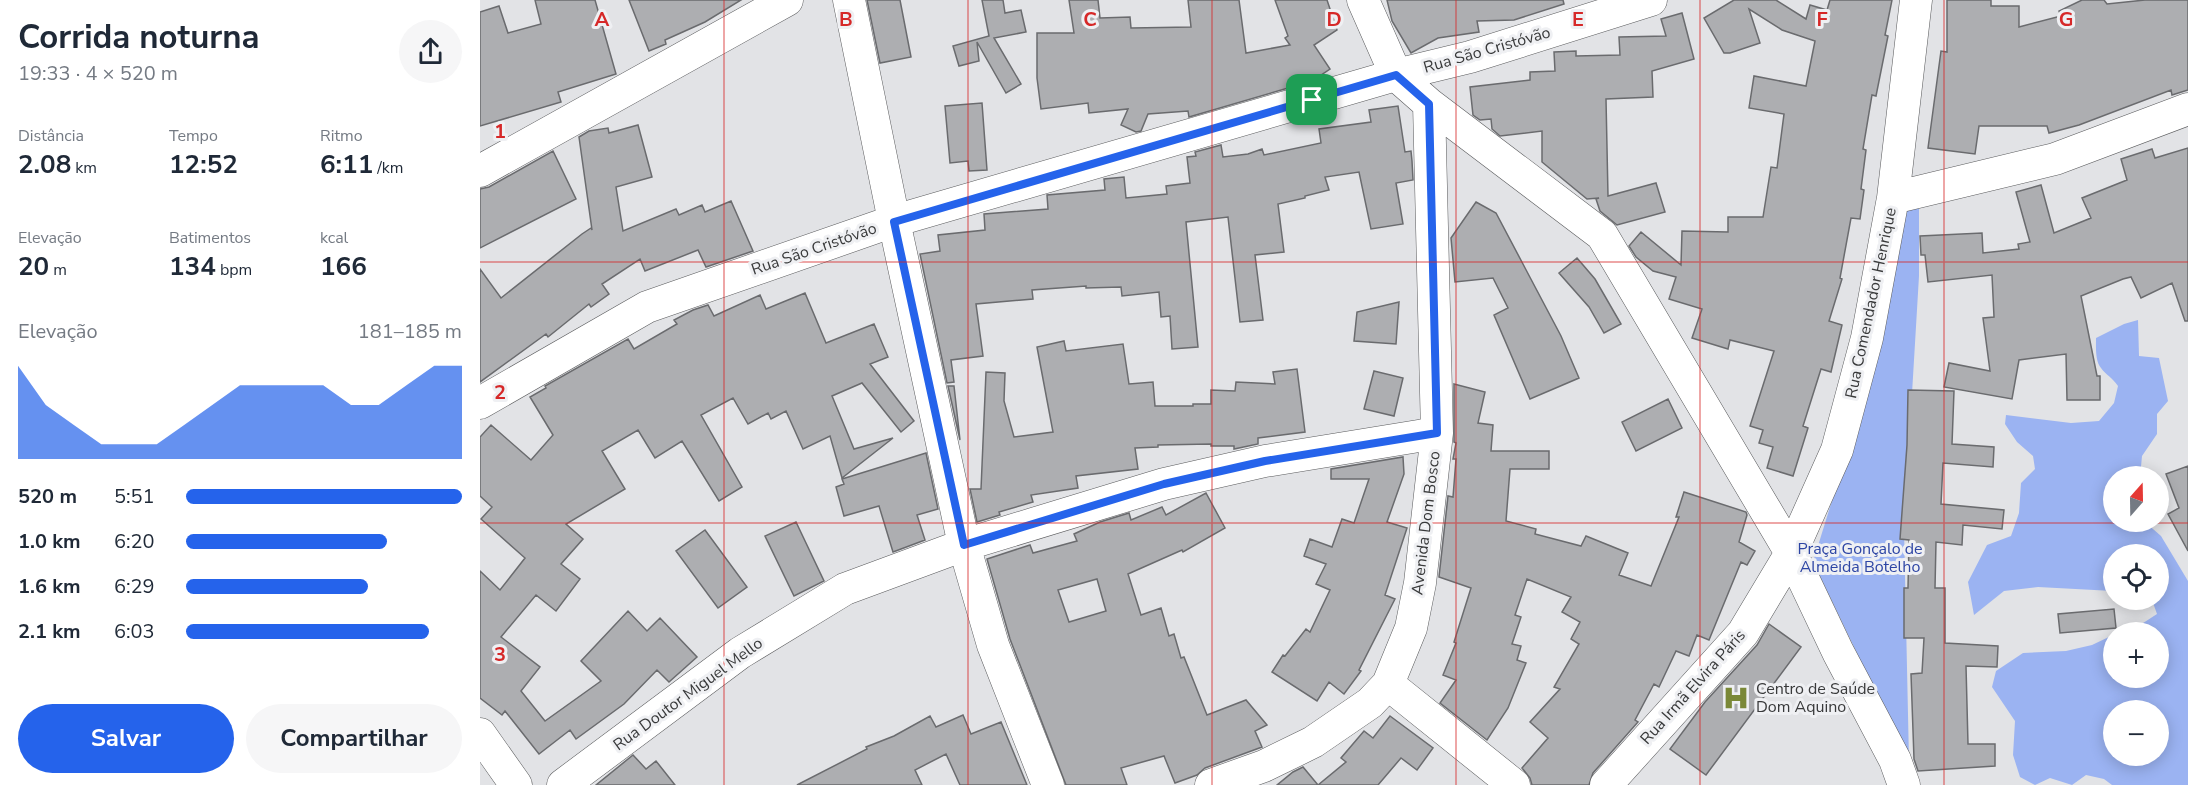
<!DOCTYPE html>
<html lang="pt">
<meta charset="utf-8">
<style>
body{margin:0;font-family:"Nunito Sans",sans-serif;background:#f6f6f7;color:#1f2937;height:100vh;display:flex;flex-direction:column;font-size:22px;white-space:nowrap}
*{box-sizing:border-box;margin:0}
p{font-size:20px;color:#747a83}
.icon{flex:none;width:33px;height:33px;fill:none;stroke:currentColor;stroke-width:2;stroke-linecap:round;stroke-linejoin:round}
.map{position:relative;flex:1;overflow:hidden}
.details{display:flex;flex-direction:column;background:#fff;width:480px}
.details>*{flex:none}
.needle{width:39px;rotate:20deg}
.controls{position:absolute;left:1623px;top:466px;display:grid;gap:12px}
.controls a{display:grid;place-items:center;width:66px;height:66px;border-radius:50%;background:#fff;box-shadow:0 3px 15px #0003;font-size:30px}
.pin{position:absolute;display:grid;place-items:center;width:51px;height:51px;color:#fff;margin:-26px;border-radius:12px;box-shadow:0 3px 9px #0006}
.round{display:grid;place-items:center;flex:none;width:63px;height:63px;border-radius:32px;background:#f6f6f7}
.overview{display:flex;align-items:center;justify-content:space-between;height:102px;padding:0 18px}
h1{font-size:33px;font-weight:700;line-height:45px}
.stats{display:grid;grid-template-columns:repeat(3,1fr);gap:9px;height:102px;padding:6px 18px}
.stats div{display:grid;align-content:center}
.stats b{font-size:26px;font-weight:700}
.stats small{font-size:16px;font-weight:400}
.stats p{font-size:16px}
.chart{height:168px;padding:12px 18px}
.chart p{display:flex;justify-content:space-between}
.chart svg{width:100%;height:108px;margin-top:6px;fill:#2563eb;opacity:.7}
.cta{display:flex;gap:12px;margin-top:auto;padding:12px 18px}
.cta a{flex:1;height:69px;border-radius:36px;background:#2563eb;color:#fff;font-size:24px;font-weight:700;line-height:69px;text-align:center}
.cta a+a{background:#f6f6f7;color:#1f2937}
ul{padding:0 18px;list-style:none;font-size:20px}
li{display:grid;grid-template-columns:96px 72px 1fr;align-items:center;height:45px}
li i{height:15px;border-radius:8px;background:#2563eb}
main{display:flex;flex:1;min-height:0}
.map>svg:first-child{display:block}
.green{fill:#9bb3f2;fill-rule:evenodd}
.building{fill:#adaeb1;stroke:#6a6b6e;stroke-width:1.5;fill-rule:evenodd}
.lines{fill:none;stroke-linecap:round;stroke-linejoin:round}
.minor-casing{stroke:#5a5b5d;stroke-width:33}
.minor{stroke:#fff;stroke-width:32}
.route-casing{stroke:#fff;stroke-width:12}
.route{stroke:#2563eb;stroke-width:8}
.grid{fill:none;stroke:#d62828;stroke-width:1.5;stroke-opacity:0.55}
.labels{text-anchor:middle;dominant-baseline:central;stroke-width:6;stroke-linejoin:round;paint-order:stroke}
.street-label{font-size:16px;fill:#393a3b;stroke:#eff0f3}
.park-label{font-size:16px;fill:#2d45a4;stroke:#eff0f3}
.poi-label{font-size:16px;fill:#393a3b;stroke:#eff0f3;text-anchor:start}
.grid-label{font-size:20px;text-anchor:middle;font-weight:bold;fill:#d62828;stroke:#eff0f3;stroke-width:6;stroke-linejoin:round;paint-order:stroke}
</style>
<main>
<section class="details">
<div class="overview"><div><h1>Corrida noturna</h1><p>19:33 · 4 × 520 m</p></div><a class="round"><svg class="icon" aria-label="share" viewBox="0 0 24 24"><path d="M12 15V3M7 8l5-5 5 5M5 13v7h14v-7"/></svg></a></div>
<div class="stats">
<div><p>Distância</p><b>2.08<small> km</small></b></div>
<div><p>Tempo</p><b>12:52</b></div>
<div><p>Ritmo</p><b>6:11<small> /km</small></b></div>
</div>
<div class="stats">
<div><p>Elevação</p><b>20<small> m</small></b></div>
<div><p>Batimentos</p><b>134<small> bpm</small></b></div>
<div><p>kcal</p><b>166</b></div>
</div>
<div class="chart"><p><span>Elevação</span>181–185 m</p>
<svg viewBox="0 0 160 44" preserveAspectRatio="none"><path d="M0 44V6L10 22L20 30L30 38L40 38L50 38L60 30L70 22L80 14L90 14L100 14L110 14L120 22L130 22L140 14L150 6L160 6V44z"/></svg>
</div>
<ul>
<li><b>520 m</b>5:51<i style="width:100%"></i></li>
<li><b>1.0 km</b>6:20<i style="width:73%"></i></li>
<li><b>1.6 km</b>6:29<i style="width:66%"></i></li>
<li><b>2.1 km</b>6:03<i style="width:88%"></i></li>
</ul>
<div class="cta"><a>Salvar</a><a>Compartilhar</a></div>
</section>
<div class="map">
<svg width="1708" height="785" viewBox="0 0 1708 785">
<rect width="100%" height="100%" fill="#e2e3e6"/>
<path class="green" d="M1439 206V276L1424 528 1429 761 1333 562 1396 358 1426 208Z
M1658 320 1659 356 1679 358 1688 401 1677 414V434L1662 456 1660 477H1634V522H1665L1681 536 1708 581V785H1632L1624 779 1606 775 1592 785 1570 778 1555 785 1540 777 1533 755 1535 721 1512 687 1516 671 1543 653 1586 651 1612 645 1633 635 1634 678H1678V633H1638L1657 627 1677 614 1672 600H1678V555H1634L1633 591 1558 587 1524 591 1494 615 1488 582 1507 545 1531 536 1539 513 1541 483 1555 469 1553 456 1537 442 1525 424 1526 415 1591 423 1619 421 1634 403 1638 386C1632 377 1626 375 1621 368 1615 361 1616 347 1616 338L1644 324ZM1634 711H1678V756H1634Z"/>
<path class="building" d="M55 0H115L136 74 78 92 81 102 0 126V12L19 6 28 33 61 24Z
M149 0H261L225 22 185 40 186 44 169 51Z
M387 0H420L431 57 400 63Z
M502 0H523L525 13 541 10 546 32 514 38 541 84 526 93 497 42 499 61 479 66 473 46 509 36Z
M589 0H618L620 18 650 17 651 28 711 27 708 0H759L766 53 810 45 805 38 808 36 795 0H847L857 30 834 45 850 69 832 81 709 117 708 111 668 114 661 131 656 132 641 125 648 109 609 113 608 103 561 109 557 78V33H594Z
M907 0H1083L1084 4 1034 20 997 21 999 32 958 38 931 53 912 21Z
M1254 0H1296L1326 19 1330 5 1347 10 1350 0H1412L1405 35 1408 36 1396 96 1392 95 1383 149 1386 150 1381 189 1384 190 1380 219 1371 218 1360 278 1362 279 1349 321 1362 325 1351 372 1341 369 1323 426 1328 428 1313 476 1287 468 1293 447 1279 443 1283 430 1270 426 1294 351 1250 340 1248 349 1212 338 1222 309 1189 299 1196 277 1173 271 1156 257 1149 246 1161 232 1201 265 1202 231 1248 232V217H1283L1291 167 1297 168 1304 114 1269 108 1274 76 1326 86 1335 41 1302 30 1269 9 1280 43 1250 53H1244L1224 18Z
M1467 0H1511V6H1539V27L1581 16 1579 11 1602 0H1624L1627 4 1665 0H1708V90L1692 95 1691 90 1599 125 1569 133 1567 126H1499L1495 154 1448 148 1461 51 1467 52Z
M1202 13 1214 59 1172 71 1173 97 1126 99 1128 196 1176 183 1185 212 1137 225 1120 211 1116 199 1119 198 1107 199 1062 162V131L1020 136 1012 129 1011 119 1000 120 993 115 990 87 1050 80V72L1075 71 1074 52 1096 51V56L1140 55 1139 37 1186 36 1181 19Z
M502 103 507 170 489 171 488 161 470 163 465 106Z
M918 106 925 152 931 151 932 161 933 180 916 183 923 224 891 229 879 172 845 177 849 190 825 196V198L798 204 804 252 775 255 783 320 760 322 748 217 706 222 718 347 692 349 690 316 681 317 679 292 642 296 641 287 606 288V286L552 290 553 299 496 304 503 356 471 360 474 382 467 383 440 254 460 251 458 235 505 230 504 214 568 209 567 195 625 190 624 179 644 177 646 198 687 194 686 186 710 183 707 157 716 156 715 152 741 145 743 157 768 154 782 149 784 155 841 143 839 129 891 122 889 110Z
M158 125 172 177 136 187 143 231 196 209 199 215 222 205 225 212 251 201 273 251 226 267 218 250 165 271 160 259 122 284 129 294 111 307 109 304 68 337 66 334 0 382V269L21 298 102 234 111 228 112 230 99 137 109 131 128 128 129 133Z
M1708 148V321H1705L1692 283 1661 298 1651 277 1643 279 1601 296 1617 376H1620V400H1587L1586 354 1539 360 1532 399 1464 387 1469 363 1510 371 1503 318 1514 317 1512 275 1448 282 1445 255H1441L1440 236 1502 233 1503 253 1539 249 1538 244 1550 242 1536 192 1561 185 1574 233 1611 218 1602 198 1647 180 1641 159 1672 149 1675 158Z
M73 151 96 199 0 248V189L9 187Z
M996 202 1016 213 1081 336 1099 378 1050 399 1014 315 1028 308 1013 278 975 282 971 238Z
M1097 258 1115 279 1141 324 1124 333 1109 307 1079 273Z
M325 293 346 343 394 324 408 357 390 364 434 421 421 432 382 383 352 396 374 449 413 438 362 478 350 436 323 449 306 411 291 419 288 413 268 424 253 398 221 415 262 487 239 501 202 441 175 458 158 430 122 451 145 489 86 524 103 539 81 564 100 579 76 611 56 595 21 637 60 667 41 691 65 721 121 681 101 661 148 611 167 631 180 618 217 657 189 682 177 670 144 704 96 739 90 730 59 754 25 711 22 715 0 698V571L20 590 45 558 1 519 12 507 0 496V437L11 425 51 460 73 435 50 397 66 388 65 386 148 339 154 349 197 324 194 320 213 310 228 305 234 316 280 295 286 309Z
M919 302 916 344 874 341 877 312Z
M584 341 586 351 643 344 649 384 673 382 675 406H713V404H731V390L755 391 756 382 795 384 793 372 817 369 825 432 778 438V444L754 449V446H731V444L678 445V447L655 448 658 469 596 476 598 488 551 495 553 502 519 512 520 515 497 522 490 489H501L506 372 525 373 524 401 534 437 573 432 557 347Z
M894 371 923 378 914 416 884 409Z
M974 384 1005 392 998 423 1013 425 1011 451H1069V469H1030L1026 521 1056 529 1055 534 1101 546 1106 536 1148 553 1139 575 1171 586 1199 517H1196L1204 492 1266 512 1267 515 1259 542 1275 551 1267 565 1261 562 1229 640 1217 635 1209 656 1196 651 1179 687 1174 684 1155 720 1158 722 1113 773 1109 785H1052L1050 778 1042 768 1068 738 1050 722 1080 689 1074 687 1099 644 1091 639 1100 622 1082 612 1091 597 1047 579 1035 615 1041 617 1032 644 1041 646 1037 660 1046 663 1028 708 1007 740 960 703 976 680 963 675 976 643 974 642 991 588 959 577 968 496 973 497 976 459H973L976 443 974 442Z
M468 386H474L480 440Z
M1428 390 1474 391 1472 444 1514 447 1513 467 1463 463 1461 504 1524 510 1522 529 1483 525 1482 545 1456 542 1455 588H1465V643L1518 646 1517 667 1486 666 1488 744H1515V766L1438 771 1434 759 1431 674 1442 673 1444 638H1424V588H1428L1429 540 1420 539 1427 445Z
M1188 399 1202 428 1156 451 1142 422Z
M446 453 458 509 437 515 445 540 413 552 399 506 364 516 356 487 364 484 362 479Z
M923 457 924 474 907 522 927 528 905 595 915 599 879 670 881 671 864 694 849 682 837 701 792 672 803 655 805 656 826 629 830 632 850 590 836 584 846 564 824 556 830 539 852 547 862 519 874 523 889 479H851V469Z
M1708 466V551L1688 514 1699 508 1686 474Z
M726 493 745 528 703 552 702 550 648 574 661 615 681 608 689 636 694 634 701 658 704 657 727 715 766 700 787 725 775 731 782 747 725 768 717 775 695 783 684 756 641 768 647 785H586L530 639 507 559 550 545 553 553 597 541 594 534 620 522 649 513 651 520 682 507 686 515ZM617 579 626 611 589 622 578 590Z
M316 522 344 581 314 596 285 536Z
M225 530 267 587 238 608 196 551Z
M1634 609 1636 628 1580 633 1578 614Z
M1289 624 1321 647 1226 775 1190 749 1225 702 1277 645Z
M483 715 491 734 521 722 547 785H480L466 754 435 770 442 785H317L387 749 386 747 414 736 450 716 456 727Z
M910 716 953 748 937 770 921 758 898 785H797L813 772 823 767 838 785 866 762 861 758 884 731 893 738Z
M153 755 166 769 176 761 195 785H116Z"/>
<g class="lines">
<g class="minor-casing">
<path id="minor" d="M369 0 414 221 484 545 513 645 568 785
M883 0 916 75 949 104 1122 235 1311 553 1358 652 1415 760 1424 785
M0 171 307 0
M1413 198 1575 159 1708 109
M0 403 167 307 414 221 916 75 990 57 1171 0
M908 684 1034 785
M0 734 36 785
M83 785 260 653 365 589 484 545 684 484 785 461 957 433
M731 785 784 766 833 742 890 703 908 684 931 628 940 583 957 433 949 104
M1126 785 1263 633 1311 553 1357 450 1387 338 1413 198 1436 0"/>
</g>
<use href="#minor" class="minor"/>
</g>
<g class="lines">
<g class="route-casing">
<path id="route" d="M916 75 949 104 957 433 785 461 684 484 484 545 414 222Z"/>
</g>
<use href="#route" class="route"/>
</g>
<path class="grid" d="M244 0V785M488 0V785M732 0V785M976 0V785M1220 0V785M1464 0V785M0 262H1708M0 523H1708"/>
<defs>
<g id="hospital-bare" transform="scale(2.07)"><path d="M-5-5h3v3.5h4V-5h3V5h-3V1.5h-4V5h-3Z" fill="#7a8837" stroke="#eff0f3" stroke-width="2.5" paint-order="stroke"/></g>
</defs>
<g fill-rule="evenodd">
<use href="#hospital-bare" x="1256" y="698"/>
</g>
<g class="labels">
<g class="street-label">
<text transform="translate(1007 50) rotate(-16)">Rua São Cristóvão</text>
<text transform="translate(334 249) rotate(-19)">Rua São Cristóvão</text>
<text transform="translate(1391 303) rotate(-78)">Rua Comendador Henrique</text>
<text transform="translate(946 523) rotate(-83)">Avenida Dom Bosco</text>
<text transform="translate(1213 687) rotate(-48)">Rua Irmã Elvira Páris</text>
<text transform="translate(208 694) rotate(-36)">Rua Doutor Miguel Mello</text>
</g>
<g class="park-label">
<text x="1380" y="549">Praça Gonçalo de<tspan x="1380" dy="18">Almeida Botelho</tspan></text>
</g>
<g class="poi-label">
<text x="1276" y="689">Centro de Saúde<tspan x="1276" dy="18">Dom Aquino</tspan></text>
</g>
</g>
<g class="grid-label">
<text x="122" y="26">A</text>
<text x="366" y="26">B</text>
<text x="610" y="26">C</text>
<text x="854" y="26">D</text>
<text x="1098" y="26">E</text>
<text x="1342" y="26">F</text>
<text x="1586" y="26">G</text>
<text x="20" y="138">1</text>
<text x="20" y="399">2</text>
<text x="20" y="661">3</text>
</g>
</svg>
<div class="controls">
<a><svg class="needle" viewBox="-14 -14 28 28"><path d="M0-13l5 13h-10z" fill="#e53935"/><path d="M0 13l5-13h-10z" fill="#747a83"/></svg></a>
<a><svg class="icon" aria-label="locate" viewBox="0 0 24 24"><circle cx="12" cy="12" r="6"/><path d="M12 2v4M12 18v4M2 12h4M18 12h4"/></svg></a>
<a>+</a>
<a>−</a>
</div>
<div class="pin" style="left:832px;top:100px;background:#1e9e55"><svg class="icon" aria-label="arrive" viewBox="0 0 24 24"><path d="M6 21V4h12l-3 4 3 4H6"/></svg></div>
</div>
</main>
